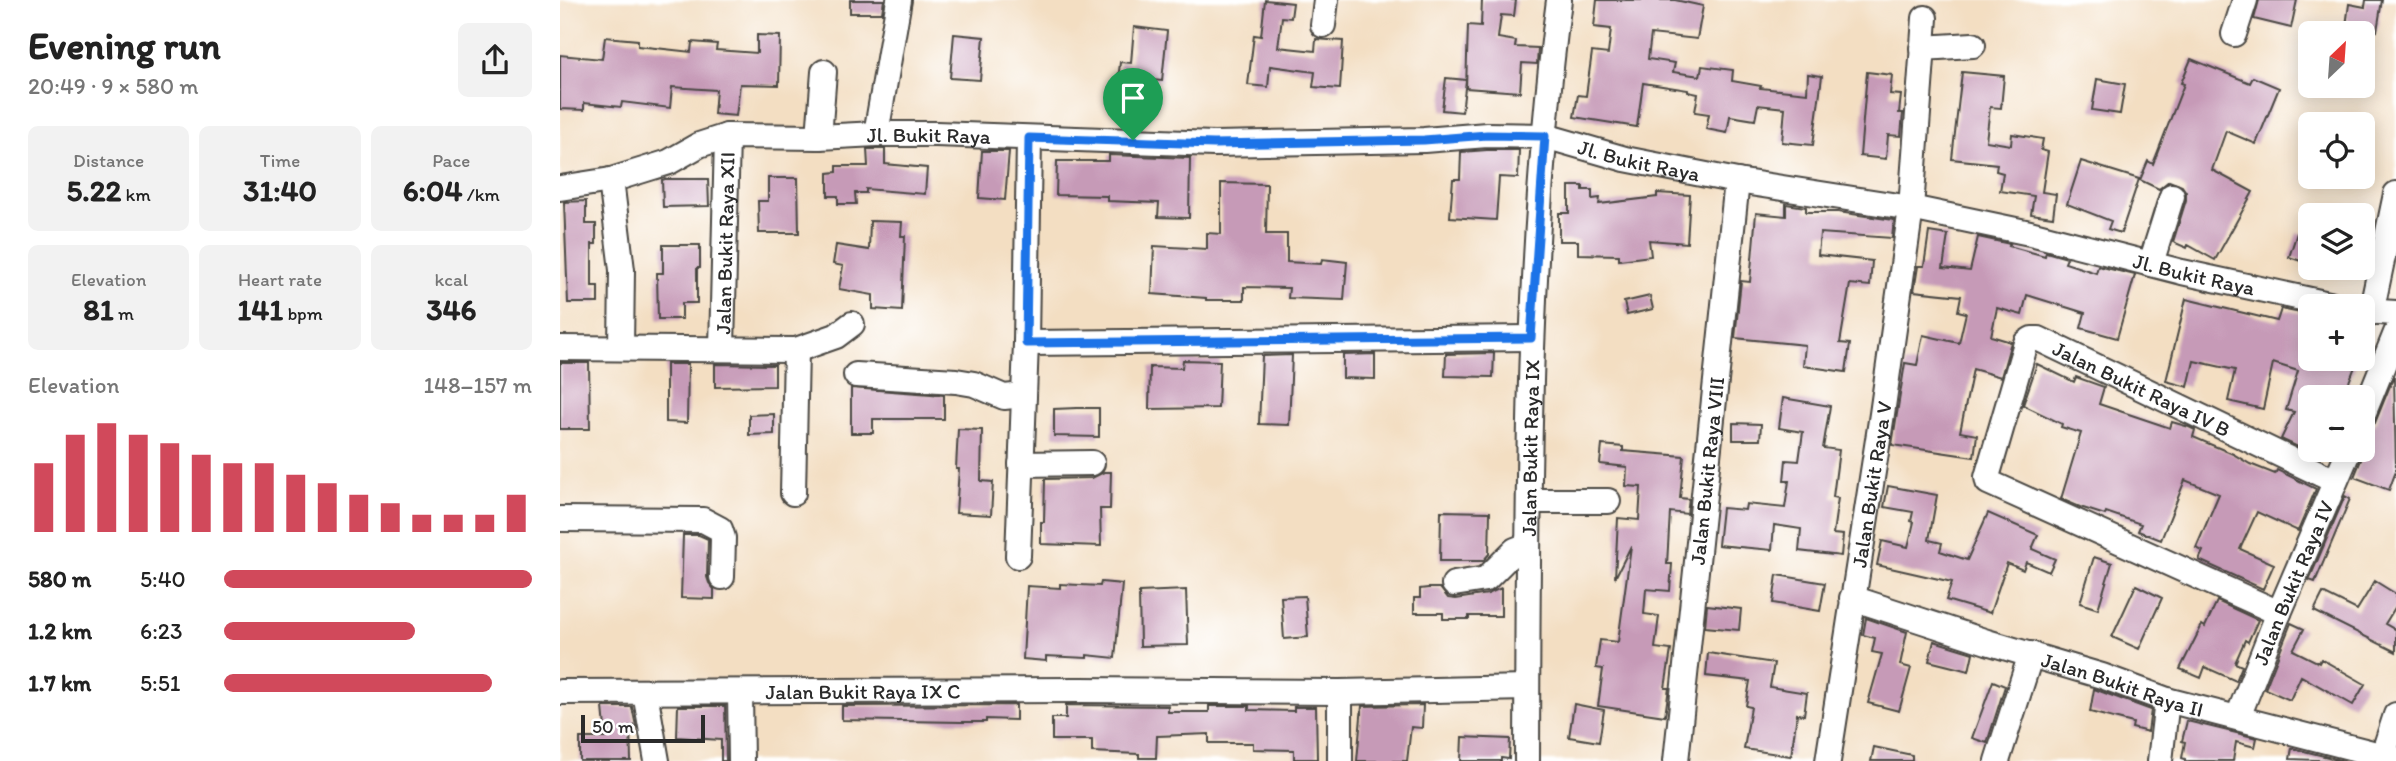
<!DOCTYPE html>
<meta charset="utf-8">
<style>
body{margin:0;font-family:Itim,sans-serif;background:#f2f2f2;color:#222;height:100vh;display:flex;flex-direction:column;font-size:26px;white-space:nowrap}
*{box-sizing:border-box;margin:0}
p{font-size:23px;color:#767676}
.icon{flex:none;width:38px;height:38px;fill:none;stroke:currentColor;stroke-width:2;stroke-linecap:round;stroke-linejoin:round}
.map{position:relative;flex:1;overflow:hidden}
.panel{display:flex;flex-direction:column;background:#fff;width:560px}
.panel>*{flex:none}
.needle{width:46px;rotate:25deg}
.tools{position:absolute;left:1738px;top:21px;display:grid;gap:14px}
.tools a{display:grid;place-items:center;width:77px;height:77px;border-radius:10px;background:#fff;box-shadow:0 4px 18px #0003;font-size:35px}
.scale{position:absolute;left:21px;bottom:18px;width:124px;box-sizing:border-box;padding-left:7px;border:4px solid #2b2b2b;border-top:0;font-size:19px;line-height:24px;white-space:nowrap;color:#2b2b2b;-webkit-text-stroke:5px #fff;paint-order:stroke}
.pin{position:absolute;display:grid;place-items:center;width:60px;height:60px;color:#fff;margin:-72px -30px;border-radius:50% 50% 50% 0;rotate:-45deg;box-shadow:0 0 7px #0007}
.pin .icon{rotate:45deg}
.round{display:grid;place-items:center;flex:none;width:74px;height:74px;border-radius:10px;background:#f2f2f2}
.head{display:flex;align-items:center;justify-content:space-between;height:119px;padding:0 28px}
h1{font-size:38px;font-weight:700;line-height:52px}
.stats{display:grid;grid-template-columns:repeat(3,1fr);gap:10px;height:119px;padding:7px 28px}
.stats div{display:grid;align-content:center;border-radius:10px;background:#f2f2f2;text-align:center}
.stats b{font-size:30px;font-weight:700}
.stats small{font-size:19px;font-weight:400}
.stats p{font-size:19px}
.chart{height:196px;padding:14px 28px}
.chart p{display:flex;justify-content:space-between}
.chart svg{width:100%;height:126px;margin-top:7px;stroke:#d1495b;stroke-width:6}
ul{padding:0 28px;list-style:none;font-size:23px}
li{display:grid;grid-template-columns:112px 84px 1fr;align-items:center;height:52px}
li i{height:18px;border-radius:9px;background:#d1495b}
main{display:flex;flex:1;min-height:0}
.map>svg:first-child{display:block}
.building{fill:#c69ab7}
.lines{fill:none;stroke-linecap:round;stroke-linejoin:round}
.minor-casing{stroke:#494642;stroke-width:28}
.minor{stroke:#fff;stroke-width:24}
.route-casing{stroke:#fff;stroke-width:14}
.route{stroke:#1a73e8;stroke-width:9}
.labels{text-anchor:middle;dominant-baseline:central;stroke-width:5;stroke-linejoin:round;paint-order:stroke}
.street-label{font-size:21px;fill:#2b2b2b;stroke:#fff}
</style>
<main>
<section class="panel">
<div class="head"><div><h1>Evening run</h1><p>20:49 · 9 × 580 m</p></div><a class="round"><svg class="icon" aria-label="share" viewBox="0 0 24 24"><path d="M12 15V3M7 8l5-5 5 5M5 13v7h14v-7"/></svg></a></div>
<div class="stats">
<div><p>Distance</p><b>5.22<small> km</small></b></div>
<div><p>Time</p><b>31:40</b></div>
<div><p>Pace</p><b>6:04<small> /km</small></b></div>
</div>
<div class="stats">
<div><p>Elevation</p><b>81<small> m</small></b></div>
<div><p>Heart rate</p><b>141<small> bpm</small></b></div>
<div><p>kcal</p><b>346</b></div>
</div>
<div class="chart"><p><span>Elevation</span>148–157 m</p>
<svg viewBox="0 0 160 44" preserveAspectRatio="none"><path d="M5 44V20M15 44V10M25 44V6M35 44V10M45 44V13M55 44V17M65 44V20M75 44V20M85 44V24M95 44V27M105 44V31M115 44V34M125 44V38M135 44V38M145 44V38M155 44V31"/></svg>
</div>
<ul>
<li><b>580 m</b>5:40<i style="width:100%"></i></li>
<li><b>1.2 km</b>6:23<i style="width:62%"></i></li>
<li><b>1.7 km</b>5:51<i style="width:87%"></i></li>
</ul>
</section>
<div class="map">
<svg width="1836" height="761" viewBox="0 0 1836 761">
<rect width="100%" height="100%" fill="#fff"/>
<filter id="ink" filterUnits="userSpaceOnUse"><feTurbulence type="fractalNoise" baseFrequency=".0143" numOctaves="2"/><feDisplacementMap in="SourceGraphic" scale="14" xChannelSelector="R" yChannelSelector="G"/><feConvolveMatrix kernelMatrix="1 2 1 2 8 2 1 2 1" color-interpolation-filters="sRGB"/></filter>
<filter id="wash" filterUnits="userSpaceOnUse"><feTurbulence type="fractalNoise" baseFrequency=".00686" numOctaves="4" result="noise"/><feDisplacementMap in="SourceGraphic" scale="28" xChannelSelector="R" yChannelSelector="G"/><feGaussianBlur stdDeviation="1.57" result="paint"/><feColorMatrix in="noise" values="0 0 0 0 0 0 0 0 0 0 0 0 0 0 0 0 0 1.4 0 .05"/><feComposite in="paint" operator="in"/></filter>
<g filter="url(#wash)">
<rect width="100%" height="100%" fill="#f3dec2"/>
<g id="blocks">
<path class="building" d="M290 0H324L322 13H290Z
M705 0 733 3 731 18 722 17 718 47 755 51 756 39 783 41 780 89 753 87 755 72 710 66 708 87 688 85 694 35 701 36Z
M922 0H956L954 16 941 15 938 38 956 41 955 47 978 48 977 64 962 63 960 92 906 88 908 25 921 26Z
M1037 0H1115L1143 6 1137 39 1091 34 1088 59 1115 63 1113 72 1140 76 1142 66 1173 70 1172 81 1201 86 1200 88 1247 93 1248 74 1262 76 1253 145 1222 142 1225 108 1198 105 1195 120 1170 116 1167 133 1146 129 1149 114 1135 112 1138 94 1128 92V90L1083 83 1077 127 1014 117 1018 95 1026 96 1032 52 1048 54 1051 29 1034 27Z
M1699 0H1737L1731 28 1694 19Z
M1806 0H1822L1817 31 1786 26 1789 4 1805 7Z
M574 27 607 31 602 81 572 78 571 83 558 82 560 62 571 63Z
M394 34 424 37 420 80 390 78Z
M197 35 220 36 219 85 180 84 176 116 154 114 156 90 112 87 110 108 62 102 61 107 24 103V110L0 109V55L42 59 45 37 78 40V46L131 52 132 42 157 44 156 50 197 53Z
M1631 59 1690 83 1693 77 1719 88 1696 144 1666 131 1652 170 1693 192 1655 260 1628 245 1627 248 1613 242 1626 200V192L1622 186 1609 181 1599 189 1580 180 1588 161 1593 164 1624 84 1621 83Z
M1307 72 1332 75 1330 94 1341 95 1339 113H1343L1341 136 1328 135 1326 159 1300 156Z
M1402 72 1444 76 1441 108 1430 107 1426 141 1451 145 1452 134 1483 139 1481 150 1488 152 1482 192 1496 194 1493 217 1471 214 1474 196 1440 191 1443 173 1436 171 1437 164 1392 159Z
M886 78 906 80 902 112 882 110Z
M1537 79 1565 84 1560 114 1532 110Z
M307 149H325V164L367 168 365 194 306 189V193H295L296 204H278V196H268V173L277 172V166H308Z
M927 150H959L958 178 939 177 936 220 890 217 893 179H900L901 152Z
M422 151H449L445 200 419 198Z
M549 155 630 158 629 218 598 217 599 203 547 201V196L496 195 497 161H549Z
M1521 161 1579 179 1561 233 1548 229 1551 221 1507 204Z
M208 178H238L239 233H199L198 201H208Z
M105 179H148L149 206 103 207 102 180Z
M661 183 707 184 706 234H727V262L761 264 762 259 787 262 784 300 728 298 729 288 684 287V300H646V298L592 294 594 246 647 249V233L661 234Z
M1009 186H1023V190H1032V199L1040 198 1039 204 1097 197V193L1130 195 1127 243 1089 240 1091 256 1059 260V255L1018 254V241H999V213H1009Z
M26 201V224H36V244H32V286H38V303H8L4 202Z
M1226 204 1246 207V212H1278L1334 220 1332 238 1260 233 1258 255 1312 261 1310 286 1290 284 1280 343 1290 344 1286 372 1243 366 1245 345 1175 338 1181 281 1190 282 1196 213 1226 216Z
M310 221 342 222 341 236H345L342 311 313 309V295L279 289 283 266 273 264 276 245 309 250Z
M1802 223 1814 225 1806 264 1802 263Z
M1369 232 1388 235 1383 268 1410 271 1418 237 1450 244 1449 246 1485 256 1486 252 1507 258 1505 263 1536 273 1538 266 1575 275 1557 338 1521 328 1525 313 1467 295 1462 315 1437 308 1431 336 1451 342 1441 377 1413 369 1400 432 1417 435 1414 457 1332 445 1345 363 1357 365 1363 335 1399 343 1406 313 1398 311 1401 296 1354 291 1358 266H1364Z
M1737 233 1750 238V264L1729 257Z
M103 245H140V268H137V303H122V319H98L97 273H103Z
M1090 296 1093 309 1067 315 1064 302Z
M1626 299 1717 321 1721 309 1750 315V359H1798L1783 397H1750V450H1760L1757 456 1721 439 1734 412 1726 410 1738 371 1713 363 1703 409 1668 401 1675 370 1634 361 1628 387 1606 381Z
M934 353 933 377 885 376 886 354Z
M815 354V379L783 378V355Z
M732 355 729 425 699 424 702 356Z
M623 360 660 361 658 408 589 409 590 367 622 368Z
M0 363H29L30 429H0Z
M106 364H128L127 423 106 422Z
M155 364 215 365V386L155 387Z
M1477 364 1514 382 1516 377 1544 387 1539 404 1610 428 1612 422 1629 427 1635 430 1633 437 1673 454 1690 464 1715 474 1717 470 1756 489 1738 531 1697 512 1680 549 1714 564 1703 589 1639 560 1643 551 1636 548 1659 494 1625 480 1601 540 1578 531 1581 524 1546 512 1545 515 1520 507 1501 499 1521 433 1501 427 1502 424 1463 405Z
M1834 376 1836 471 1829 490 1794 477 1803 455 1804 432 1815 423Z
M291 388 384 395V419H313V433H291Z
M1223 398 1270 406 1263 448 1279 450 1273 497 1278 498 1273 534 1283 535 1281 556 1239 551 1241 529 1214 525 1212 550 1158 545 1162 508 1185 510 1186 504 1225 508 1229 481H1224L1226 460 1239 461 1243 432 1219 428Z
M517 408H539V437L494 436V409Z
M214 414V434L189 435V415Z
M1173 423 1201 424 1200 440H1173Z
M398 429 422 430 421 481 433 482 431 515 396 513 399 469H396Z
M1042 445 1063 447V451L1124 456 1120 498 1129 499 1127 514 1110 512 1107 564H1112L1110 591 1086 589 1084 614 1099 616 1095 648 1111 650 1105 688H1109L1105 716 1038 706 1043 669 1036 668 1040 640 1058 642 1071 546 1055 578 1058 518 1079 520 1081 487 1066 486 1067 467 1040 464Z
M544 472H551L550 509H540L541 546 481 544V522H484L485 479 532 478Z
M1328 486 1377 495 1369 540 1382 543 1380 551 1407 560 1428 513 1478 535 1472 549 1495 559 1489 572 1466 562 1463 570 1447 563 1430 613 1386 600 1392 582 1317 565 1322 541 1348 547 1354 522 1351 521 1353 512 1324 507Z
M1785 496 1790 499 1755 582 1749 580Z
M881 511 930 512 929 554 923 561H880Z
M123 535H139L148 539 147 577 149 583 154 589V599L121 598Z
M1534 557 1552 563 1538 609 1520 603Z
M1217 575 1265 583 1260 611 1213 603Z
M1815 581 1836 594V606L1825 624 1836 630V652L1754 611 1763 593 1797 610Z
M541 582 562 584 555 658 527 655V658L486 656V661L463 659 467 586 500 588V584L540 586Z
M1576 585 1602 598 1579 649 1552 637Z
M868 588H880L888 598 896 599 928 594 941 588V616H909V619H883V613H854V598H860V589Z
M626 590 628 645 580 646 579 592Z
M745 596 748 637 724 639 721 597Z
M1657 601 1698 620 1688 642 1685 640 1675 663 1682 666 1676 681 1645 667 1641 678 1620 669 1642 625 1645 627Z
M1147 605 1181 609 1179 630 1145 627Z
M1306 618 1347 632 1340 665 1351 668 1339 711 1308 703 1322 654 1312 652 1315 638 1303 635Z
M1731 623 1744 629 1733 650 1759 663 1761 659 1805 684 1793 705 1741 676 1730 700 1705 689Z
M1374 641 1413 653 1409 671 1369 661Z
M1148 653 1214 663 1210 687 1247 693 1244 715 1237 714 1231 756 1184 749 1191 707 1186 706 1190 681 1146 676Z
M1433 681 1445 686 1427 743 1412 738Z
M1534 689 1591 710 1588 732 1572 728 1573 723 1530 712Z
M1014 704 1044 710 1039 742 1009 737Z
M456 705V720L426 719V722H402L282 720V706Z
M506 705 608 706V712H649V706H689V710L734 711V707H756L757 759H734V750L693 749V743H649V734L597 736 596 758H579V754L532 752V740H492V718H506Z
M863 705 862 728 851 727 847 761H797L802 706Z
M118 706H165L166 761H161V740L117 737Z
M43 707H72L76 726H70L71 761H20V738H46Z
M1627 721 1697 738 1695 747 1676 742 1673 761H1625V759L1622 758 1625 742 1622 741Z
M902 737 950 739 949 759 941 758V761H901Z
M1314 747 1352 755V761H1311Z
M1732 748 1784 761 1730 759Z"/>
</g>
</g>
<g filter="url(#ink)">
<use href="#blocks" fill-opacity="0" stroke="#494642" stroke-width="2"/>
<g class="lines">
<g class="minor-casing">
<g id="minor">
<path d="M763 25 766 0"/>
<path d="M1674 34 1685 0"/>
<path d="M1362 48 1413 45"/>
<path d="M316 134 339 0"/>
<path d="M259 137 264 72"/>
<path d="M51 180 62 270 61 348"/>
<path id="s1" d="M0 188 51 180 109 162 139 145 167 136 259 137 316 134H376L654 144 864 140 927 135 985 136 1065 159 1177 181 1351 208 1470 233 1622 272 1778 306"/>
<path d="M1591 263 1612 196"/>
<path d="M1802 311 1836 313"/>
<path d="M1811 313 1836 194"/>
<path d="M466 343 971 338"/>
<path d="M0 348 236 350 276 336 292 324"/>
<path id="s2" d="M162 348 167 136"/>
<path d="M296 375 396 381 414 384 444 397 464 395"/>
<path d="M1802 417 1836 333"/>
<path d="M461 464 532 463"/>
<path d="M233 493 236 350"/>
<path d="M970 501H1048"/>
<path d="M0 519 143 520 160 529 163 538 162 577"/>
<path d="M458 556 466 343 469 138"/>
<path d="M894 584 926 579 955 550 968 545"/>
<path id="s3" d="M1292 598 1427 642 1542 676 1607 700 1836 759"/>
<path id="s4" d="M1719 613 1428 482 1427 477 1466 343 1472 339H1479L1775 481"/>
<path id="s5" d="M0 692 520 690 780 692 967 688"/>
<path d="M85 692 97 761"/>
<path d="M180 693 181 761"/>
<path id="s6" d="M1678 717 1716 620 1789 450"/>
<path d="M780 761V692"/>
<path id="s7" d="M967 761C968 507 966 252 999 0"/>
<path id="s8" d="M1116 761 1177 181"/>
<path id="s9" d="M1268 761 1322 414 1351 208 1365 18"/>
<path d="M1437 761 1471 654"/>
<path d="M1600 761 1607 700"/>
<path d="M1821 761 1836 715"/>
</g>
</g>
<use href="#minor" class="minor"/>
</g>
</g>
<g class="lines" filter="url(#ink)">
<g class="route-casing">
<path id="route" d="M927 135 985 136 971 338 466 343 469 138 654 144 864 140Z"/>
</g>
<use href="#route" class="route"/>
</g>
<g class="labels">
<g class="street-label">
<text stroke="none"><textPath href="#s1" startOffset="378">Jl. Bukit Raya</textPath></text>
<text stroke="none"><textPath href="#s1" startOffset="1092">Jl. Bukit Raya</textPath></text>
<text stroke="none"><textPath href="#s2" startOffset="105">Jalan Bukit Raya XII</textPath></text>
<text stroke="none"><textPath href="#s1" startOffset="1659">Jl. Bukit Raya</textPath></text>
<text stroke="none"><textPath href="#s4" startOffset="592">Jalan Bukit Raya IV B</textPath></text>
<text stroke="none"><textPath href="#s7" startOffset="313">Jalan Bukit Raya IX</textPath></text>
<text stroke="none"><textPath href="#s8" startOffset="292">Jalan Bukit Raya VIII</textPath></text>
<text stroke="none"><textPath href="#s9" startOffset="280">Jalan Bukit Raya V</textPath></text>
<text stroke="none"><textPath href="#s6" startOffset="145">Jalan Bukit Raya IV</textPath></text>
<text stroke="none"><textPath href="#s3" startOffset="284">Jalan Bukit Raya II</textPath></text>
<text stroke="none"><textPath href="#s5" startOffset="303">Jalan Bukit Raya IX C</textPath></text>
</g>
</g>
</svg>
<div class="tools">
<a><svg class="needle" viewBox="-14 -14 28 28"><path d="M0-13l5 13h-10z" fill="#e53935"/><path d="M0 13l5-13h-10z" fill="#767676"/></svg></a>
<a><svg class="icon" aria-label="locate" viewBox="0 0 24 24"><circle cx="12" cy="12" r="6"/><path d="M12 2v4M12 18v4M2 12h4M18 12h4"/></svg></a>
<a><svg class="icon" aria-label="layers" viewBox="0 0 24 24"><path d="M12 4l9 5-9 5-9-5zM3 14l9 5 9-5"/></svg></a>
<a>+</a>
<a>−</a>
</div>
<div class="scale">50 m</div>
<div class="pin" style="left:573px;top:140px;background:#1e9e55"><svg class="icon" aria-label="arrive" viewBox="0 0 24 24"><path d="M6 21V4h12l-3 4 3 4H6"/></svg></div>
</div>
</main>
